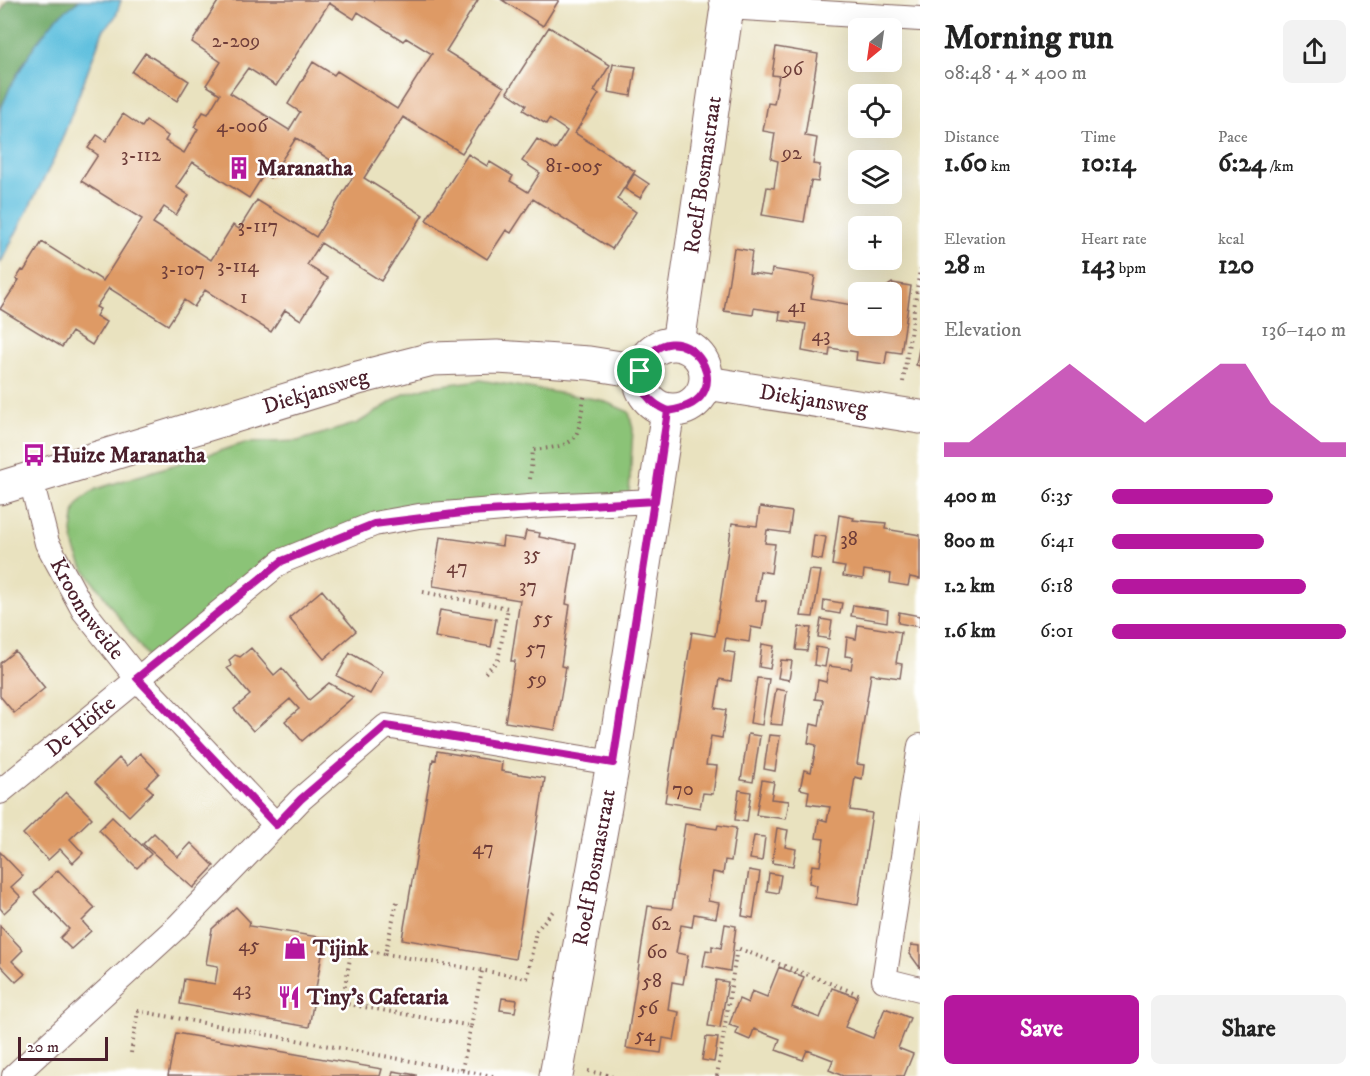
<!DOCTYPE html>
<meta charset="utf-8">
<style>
body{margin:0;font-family:"IM FELL DW Pica",serif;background:#f2f2f2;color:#222;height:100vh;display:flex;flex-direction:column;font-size:22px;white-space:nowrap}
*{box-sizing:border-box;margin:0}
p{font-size:20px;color:#767676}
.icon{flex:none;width:33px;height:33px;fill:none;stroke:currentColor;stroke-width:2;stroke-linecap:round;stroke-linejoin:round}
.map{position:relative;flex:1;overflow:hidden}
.details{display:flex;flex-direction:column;background:#fff;width:450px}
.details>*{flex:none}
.needle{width:39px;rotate:209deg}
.controls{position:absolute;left:848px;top:18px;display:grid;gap:12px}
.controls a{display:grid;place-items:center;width:54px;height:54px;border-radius:9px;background:#fff;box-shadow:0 6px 24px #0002;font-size:30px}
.scale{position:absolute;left:18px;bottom:15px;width:90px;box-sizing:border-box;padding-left:6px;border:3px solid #4a1f2b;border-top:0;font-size:16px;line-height:21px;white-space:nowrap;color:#4a1f2b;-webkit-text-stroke:4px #fff;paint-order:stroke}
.pin{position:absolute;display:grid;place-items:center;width:51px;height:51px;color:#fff;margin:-26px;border:3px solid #fff;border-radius:50%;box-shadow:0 2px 6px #0007}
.round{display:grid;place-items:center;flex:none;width:63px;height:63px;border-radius:9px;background:#f2f2f2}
.summary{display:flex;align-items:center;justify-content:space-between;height:102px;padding:0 24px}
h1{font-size:33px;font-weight:700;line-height:45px}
.metrics{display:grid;grid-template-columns:repeat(3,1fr);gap:9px;height:102px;padding:6px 24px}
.metrics div{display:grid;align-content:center}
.metrics b{font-size:26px;font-weight:700}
.metrics small{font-size:16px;font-weight:400}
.metrics p{font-size:16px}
.chart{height:168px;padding:12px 24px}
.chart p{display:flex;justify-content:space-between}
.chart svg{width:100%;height:108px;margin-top:6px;fill:#b5179e;opacity:.7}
.cta{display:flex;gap:12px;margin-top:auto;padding:12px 24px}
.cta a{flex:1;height:69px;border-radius:9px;background:#b5179e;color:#fff;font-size:24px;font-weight:700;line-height:69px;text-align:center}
.cta a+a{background:#f2f2f2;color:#222}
ul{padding:0 24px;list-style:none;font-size:20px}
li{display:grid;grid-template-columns:96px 72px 1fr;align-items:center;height:45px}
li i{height:15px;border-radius:8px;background:#b5179e}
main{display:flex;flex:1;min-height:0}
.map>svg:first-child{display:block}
.green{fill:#8bc377;stroke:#6a7151;stroke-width:1.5}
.forest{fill:#70a968;stroke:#5d644a;stroke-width:1.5}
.water{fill:#5fc0de;stroke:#547084;stroke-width:1.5}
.building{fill:#de9a65;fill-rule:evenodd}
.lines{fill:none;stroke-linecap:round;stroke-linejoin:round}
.street-casing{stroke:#82635f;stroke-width:26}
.secondary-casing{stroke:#82635f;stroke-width:35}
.path{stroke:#82635f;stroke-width:4;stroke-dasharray:1.5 4.5;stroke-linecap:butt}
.street{stroke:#fff;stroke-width:24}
.secondary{stroke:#fff;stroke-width:33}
.route-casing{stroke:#fff;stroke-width:12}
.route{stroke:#b5179e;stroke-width:8}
.labels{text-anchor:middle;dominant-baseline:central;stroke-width:5;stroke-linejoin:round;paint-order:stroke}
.number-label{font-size:20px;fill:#6f3e3a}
.poi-label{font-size:22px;font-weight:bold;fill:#4a1f2b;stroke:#fff;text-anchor:start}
.street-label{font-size:22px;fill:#4a1f2b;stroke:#fff}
</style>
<main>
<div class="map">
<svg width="920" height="1076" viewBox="0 0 920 1076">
<rect width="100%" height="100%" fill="#fff"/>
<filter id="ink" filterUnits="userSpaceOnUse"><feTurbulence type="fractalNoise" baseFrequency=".0167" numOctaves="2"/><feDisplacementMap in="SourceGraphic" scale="12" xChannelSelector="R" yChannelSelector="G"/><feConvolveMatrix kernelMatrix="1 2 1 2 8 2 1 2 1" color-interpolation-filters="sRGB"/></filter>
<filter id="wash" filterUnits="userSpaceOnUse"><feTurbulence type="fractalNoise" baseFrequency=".008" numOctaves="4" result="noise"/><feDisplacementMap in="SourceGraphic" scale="24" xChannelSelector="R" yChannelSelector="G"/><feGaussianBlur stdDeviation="1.35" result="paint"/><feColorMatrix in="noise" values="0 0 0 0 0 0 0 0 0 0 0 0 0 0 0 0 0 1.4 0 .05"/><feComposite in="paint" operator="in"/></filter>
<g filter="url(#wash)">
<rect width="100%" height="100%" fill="#e9e2bf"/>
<path class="green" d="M480 380 601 400 629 412 633 429 629 495 367 520 149 659 82 566 75 549 72 532 75 509 82 499 96 489 245 443 298 441 358 423 404 394 428 387Z"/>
<path class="forest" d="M8 0H80C41 29 18 67 0 111V13Z"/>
<path class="water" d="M80 0H121L116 16 103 31 56 155 0 264V111L11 85 34 46 57 17Z"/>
<g id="blocks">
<path class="building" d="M219 0H478L446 51 504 87 462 153 403 117 364 178 423 215 381 281 321 243 307 265 328 278 301 320 285 310 271 332 205 290 194 307 184 300 168 325 109 288 96 307 100 309 96 316 106 322 92 345 72 332 62 347 0 309 19 280 16 279 22 270 24 271 42 242 103 281 142 219 81 181 98 155 88 148 97 135 106 141 123 114 142 127 146 121 168 136 165 141 184 153 198 129 194 127 203 112 208 114 220 94 206 85 221 62 192 42ZM329 3 354 19 358 12 403 41 406 38 432 54 397 109 337 71 334 75 313 62 288 104 300 112 289 130 230 93 248 68 276 86ZM296 138 354 175 316 237 257 200 239 229 233 225 211 260 153 223 164 207 176 215 189 195 176 187 193 162 249 198 264 174 270 178Z
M502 0H559L543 26Z
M549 27 610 65 594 91 599 94 575 133 635 171 617 199 636 212 612 249 533 199 511 233 506 230 487 259 426 220 468 154 487 166 490 162 513 176 510 181 528 192 540 173 522 161 537 139 555 150 567 131 549 119 546 124 523 110 526 105 507 92Z
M776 47 818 54 805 136 817 138 813 164 820 165 818 182 811 181 804 222 762 215 767 187 774 188 778 161 771 159 775 133 763 131 768 103 774 104 779 76 772 75Z
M145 53 189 81 177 101 132 72Z
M874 62H885L884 66 874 65Z
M613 64 636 67 631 96 608 92Z
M634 174 649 184 640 198 625 189Z
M734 248 752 251 749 273 771 276 772 269 815 276 811 298 852 305 854 291H858V326H891V292H884L885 288 892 283 911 286 901 353 887 351 885 364 856 360 857 352 830 348 829 356 802 351 806 324 779 320 780 312 754 308 753 315 724 311Z
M919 349 920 350V366L916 365Z
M760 507 792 512 789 533 767 530 765 543 775 544 771 573 760 571 756 600 766 601 762 629 751 627 749 642 726 638 724 651 735 653 731 681 720 679 715 708 726 710 722 738 711 736 706 765 717 766 713 794 703 793 700 808 665 802 692 632 715 636 732 523 757 526Z
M839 515 854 518 853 520 886 523 885 529 920 535V579L910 577 908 586 890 583 891 574 878 572 864 570 863 579 843 576 845 567 832 565Z
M526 531 540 533 539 537 576 544 566 604 570 605 561 666 566 667 555 730 505 722 515 661H511L520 600 433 586 440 537 502 546 503 537 524 540Z
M814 535 826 537 822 560 811 558Z
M809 570 821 571 813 617 801 616Z
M322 590 356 631 324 659 289 618Z
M824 600 842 603 840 614 823 611Z
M853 605 888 610 887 622 851 616Z
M440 610 496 619 491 647 435 637Z
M899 612 920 616V627L898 623Z
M821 619 832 621 829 639 818 637Z
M858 625 901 632 896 663 902 664 900 678 871 674 857 764 864 765 862 779 855 777 850 810 872 813 858 905 815 898 817 885 809 883 812 865 820 866 824 839 816 838 819 819 827 821 830 807 807 804 809 791 800 789 804 770 811 772 814 758 816 745 808 743 811 724 819 726 823 700 815 699 818 680 826 682 829 666 851 669 853 657 845 656 847 637 856 639Z
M799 627 811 628 807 651 796 650Z
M762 644 774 646 770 669 759 667Z
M816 647 828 649 825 667 814 665Z
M251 648 274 675 282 668 309 700 329 683 353 697 302 741 285 721 299 709 290 699 253 731 234 709 250 695 227 668 231 666 229 660 235 655 240 657Z
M15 651 45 688 14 713 0 696V663Z
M350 653 383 672 370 694 337 676Z
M781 660 792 661 789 680 778 678Z
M757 678 769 679 762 725 750 723Z
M776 689 787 691 782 725 770 724Z
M748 734 760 736 753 782 741 780Z
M769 735 780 736 775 771 764 769Z
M437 751 502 762 501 771 545 778 515 959 402 939 433 759 436 760Z
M140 753 159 773 146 786 153 792 129 816 95 782 119 758 127 766Z
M762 780 774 782 771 799 789 801 786 819 756 815Z
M739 790 751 792 747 822 735 820Z
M66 792 92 818 70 839 83 853 73 863 60 849 48 860 23 834Z
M112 817 151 854 137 868 99 830Z
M685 824 717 829 718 825 736 828 731 861 725 860 723 874 713 872 708 901 719 903 716 918 694 914 692 927 681 925 676 953 688 955 683 984 672 982 668 1010 679 1012 674 1040 663 1038 661 1053 626 1048 648 906 672 909Z
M777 828 788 830 785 847 796 849 793 866 772 863Z
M154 833 178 857 191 843 214 866 193 888 143 844Z
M754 836 765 837 762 861 750 859Z
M0 852 23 876 11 887 21 897 4 913 0 908Z
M58 870 95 908 82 921 91 931 71 949 60 938 69 929 34 893Z
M749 870 760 872 753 918 742 916Z
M769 873 781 875 778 893 767 891Z
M236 907 250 922 249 926 325 938 309 1027 180 1004 184 979 215 984 218 966 206 964 212 929Z
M725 924 736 926 730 971 703 966 706 950 712 951V946L721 948Z
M0 926 23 950 12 961 25 974 16 982 0 965Z
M911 945 920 946V968L910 954Z
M779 967 804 977 792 1007 820 1018 832 988 857 997 845 1027 873 1038 885 1008 910 1018 898 1048 913 1054 904 1076H843L829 1070 833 1060 807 1050 803 1060 776 1050 780 1039 754 1029 750 1040 736 1034 738 1028 729 1025 739 999 748 1003 752 991 767 997Z
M716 980 728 982 720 1028 708 1026Z
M502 998 517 1000 515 1012 500 1010Z
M176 1033 382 1069 380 1076H168Z
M706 1037 718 1038 714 1062 702 1060Z
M393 1071 416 1075V1076H392Z"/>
</g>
</g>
<g filter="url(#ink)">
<use href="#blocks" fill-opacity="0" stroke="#82635f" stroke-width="1.5"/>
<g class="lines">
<g class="street-casing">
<g id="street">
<path d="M727 7 920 19"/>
<path id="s1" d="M31 480 47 543 84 611 137 678 276 825"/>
<path d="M920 746 884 980 920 989"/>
<path id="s2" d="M0 792 282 561 374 524 419 516 541 506 655 501"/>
<path d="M14 1076 178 926 301 799 386 726 613 763"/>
</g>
</g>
<g class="secondary-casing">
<g id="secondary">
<circle cx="673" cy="377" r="33"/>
<path id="s3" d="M678 344 727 7 726 0"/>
<path id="s4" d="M707 383 920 417"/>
<path id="s5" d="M0 488 358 378 432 359 497 357 589 363 640 371"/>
<path id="s6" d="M556 1076 613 763 668 411"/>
</g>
</g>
<path class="path" d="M903 382 920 269
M530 479 533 450C584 445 576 439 585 393
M423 592 508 608 498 660 483 675
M397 902 385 954 352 947 342 1003 471 1026 462 1070
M385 954 527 978 536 931 553 911
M471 1026 482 971
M131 1053 138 1011 493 1076
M588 1071 612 1076
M717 1076 737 948 861 995"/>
<use href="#street" class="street"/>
<use href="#secondary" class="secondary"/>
</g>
</g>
<g class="lines" filter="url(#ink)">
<g class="route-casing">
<path id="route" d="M640 371C642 393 648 402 668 411L613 763 386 726 301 799 276 825 137 678 282 561 374 524 470 512 655 501 668 411C755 399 674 295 640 371"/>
</g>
<use href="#route" class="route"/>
</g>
<defs>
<g id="building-bare" transform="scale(1.8)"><path d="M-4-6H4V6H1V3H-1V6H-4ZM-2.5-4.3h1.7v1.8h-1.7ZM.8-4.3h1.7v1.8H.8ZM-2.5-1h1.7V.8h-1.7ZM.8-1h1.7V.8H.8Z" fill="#b5179e" stroke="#fff" stroke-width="2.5" paint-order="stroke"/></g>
<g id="bus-bare" transform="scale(1.8)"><path d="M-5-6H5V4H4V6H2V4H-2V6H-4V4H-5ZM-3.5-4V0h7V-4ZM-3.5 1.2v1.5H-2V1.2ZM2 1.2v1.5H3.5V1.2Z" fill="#b5179e" stroke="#fff" stroke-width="2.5" paint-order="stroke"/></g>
<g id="shop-bare" transform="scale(1.8)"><path d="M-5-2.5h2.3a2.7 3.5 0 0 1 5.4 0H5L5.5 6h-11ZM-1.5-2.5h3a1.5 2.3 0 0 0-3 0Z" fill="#b5179e" stroke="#fff" stroke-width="2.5" paint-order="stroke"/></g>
<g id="restaurant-bare" transform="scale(1.8)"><path d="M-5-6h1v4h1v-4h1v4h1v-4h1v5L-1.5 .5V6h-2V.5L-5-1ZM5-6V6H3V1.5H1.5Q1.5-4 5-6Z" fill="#b5179e" stroke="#fff" stroke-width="2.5" paint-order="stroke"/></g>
</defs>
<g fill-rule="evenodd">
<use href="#building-bare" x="239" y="168"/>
<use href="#bus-bare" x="34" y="455"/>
<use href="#shop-bare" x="295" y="948"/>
<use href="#restaurant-bare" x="289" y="997"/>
</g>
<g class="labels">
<g class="number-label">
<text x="236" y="41">2-209</text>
<text x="793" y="69">96</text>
<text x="242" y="126">4-006</text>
<text x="792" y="153">92</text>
<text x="141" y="155">3-112</text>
<text x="574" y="166">81-005</text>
<text x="258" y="226">3-117</text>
<text x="238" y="266">3-114</text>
<text x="183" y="269">3-107</text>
<text x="244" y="297">1</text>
<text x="797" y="306">41</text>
<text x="821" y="335">43</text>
<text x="849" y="539">38</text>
<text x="532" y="554">35</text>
<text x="457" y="567">47</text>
<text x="528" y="586">37</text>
<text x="543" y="618">55</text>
<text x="536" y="648">57</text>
<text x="537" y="679">59</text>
<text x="683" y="789">70</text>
<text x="483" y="848">47</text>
<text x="661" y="924">62</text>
<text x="249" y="945">45</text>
<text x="657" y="952">60</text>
<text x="652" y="981">58</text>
<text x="242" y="989">43</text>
<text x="648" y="1008">56</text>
<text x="645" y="1035">54</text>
</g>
<g class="poi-label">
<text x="257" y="168">Maranatha</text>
<text x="52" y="455">Huize Maranatha</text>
<text x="313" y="948">Tijink</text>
<text x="307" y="997">Tiny's Cafetaria</text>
</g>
<g class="street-label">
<text stroke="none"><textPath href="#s3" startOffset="171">Roelf Bosmastraat</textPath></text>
<text stroke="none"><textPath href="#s5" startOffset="330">Diekjansweg</textPath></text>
<text stroke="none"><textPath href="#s4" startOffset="108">Diekjansweg</textPath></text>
<text stroke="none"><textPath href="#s1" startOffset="142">Kroonnweide</textPath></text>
<text stroke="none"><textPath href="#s2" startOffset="104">De Höfte</textPath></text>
<text stroke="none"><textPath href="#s6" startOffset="212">Roelf Bosmastraat</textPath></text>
</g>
</g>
</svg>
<div class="controls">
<a><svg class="needle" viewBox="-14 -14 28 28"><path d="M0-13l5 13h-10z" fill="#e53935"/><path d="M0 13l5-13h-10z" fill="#767676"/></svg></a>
<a><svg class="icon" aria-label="locate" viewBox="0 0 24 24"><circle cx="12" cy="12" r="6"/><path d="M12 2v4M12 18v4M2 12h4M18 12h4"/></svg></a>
<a><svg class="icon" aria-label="layers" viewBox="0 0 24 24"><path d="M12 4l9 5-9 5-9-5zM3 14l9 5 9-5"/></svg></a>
<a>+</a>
<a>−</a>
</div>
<div class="scale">20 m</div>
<div class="pin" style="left:640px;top:371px;background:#1e9e55"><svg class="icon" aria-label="arrive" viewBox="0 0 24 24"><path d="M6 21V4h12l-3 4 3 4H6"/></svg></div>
</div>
<section class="details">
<div class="summary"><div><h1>Morning run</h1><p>08:48 · 4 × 400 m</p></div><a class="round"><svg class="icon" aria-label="share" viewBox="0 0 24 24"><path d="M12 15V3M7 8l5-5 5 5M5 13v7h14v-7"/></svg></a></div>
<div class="metrics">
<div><p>Distance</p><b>1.60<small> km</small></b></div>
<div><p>Time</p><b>10:14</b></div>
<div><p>Pace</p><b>6:24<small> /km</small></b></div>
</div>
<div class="metrics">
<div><p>Elevation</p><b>28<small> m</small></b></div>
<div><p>Heart rate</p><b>143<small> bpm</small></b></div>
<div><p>kcal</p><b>120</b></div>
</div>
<div class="chart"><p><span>Elevation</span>136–140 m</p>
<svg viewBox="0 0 160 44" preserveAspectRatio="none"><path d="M0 44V38L10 38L20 30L30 22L40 14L50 6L60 14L70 22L80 30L90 22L100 14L110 6L120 6L130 22L140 30L150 38L160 38V44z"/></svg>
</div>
<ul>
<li><b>400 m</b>6:35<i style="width:69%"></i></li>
<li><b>800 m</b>6:41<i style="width:65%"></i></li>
<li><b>1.2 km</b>6:18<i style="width:83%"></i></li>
<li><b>1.6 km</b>6:01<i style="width:100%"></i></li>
</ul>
<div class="cta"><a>Save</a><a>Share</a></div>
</section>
</main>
